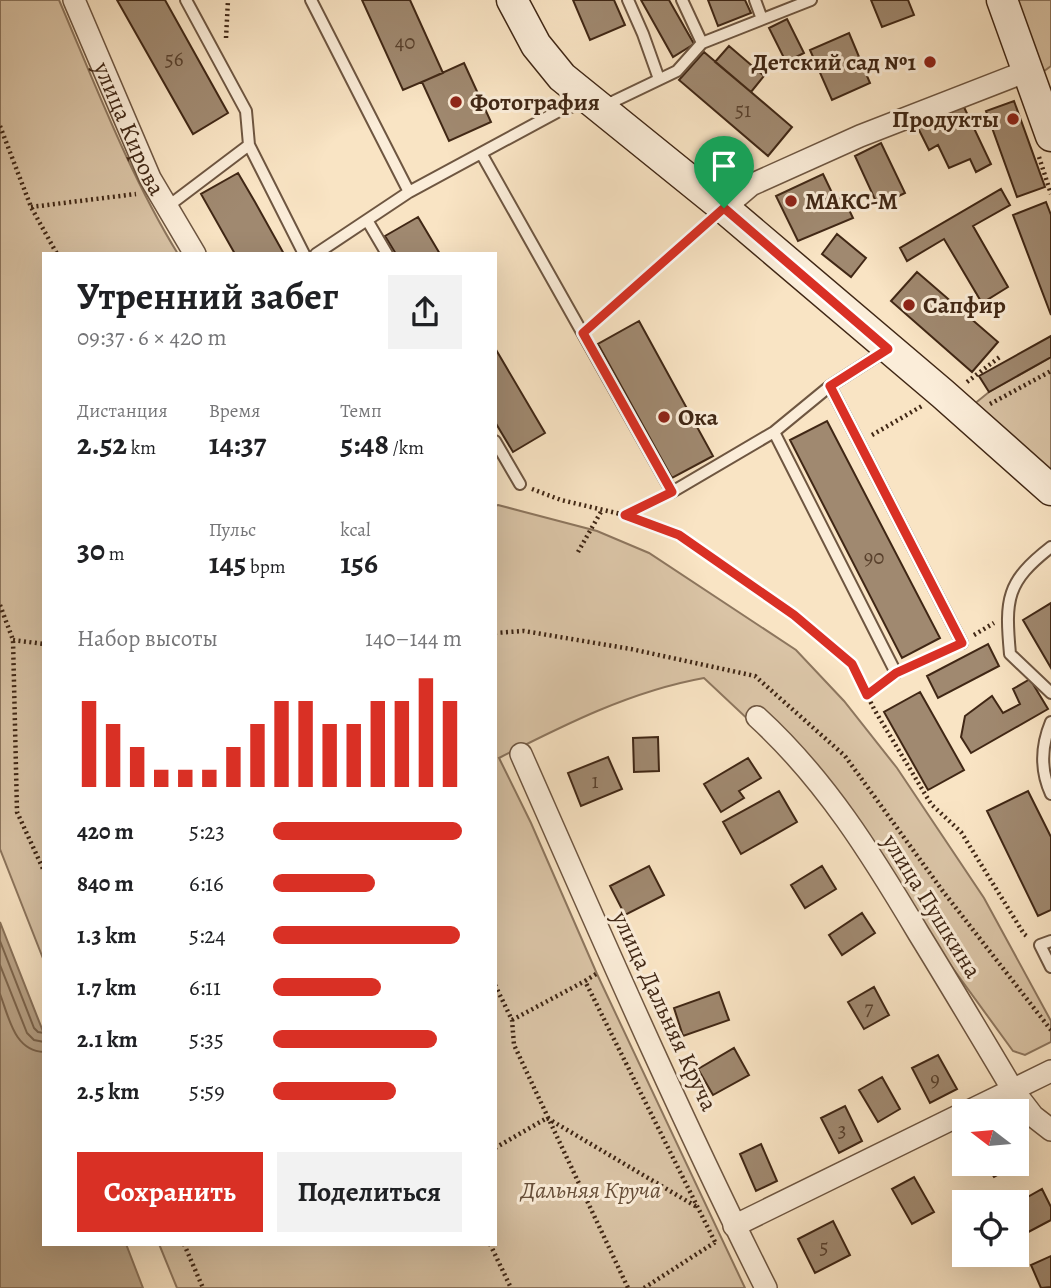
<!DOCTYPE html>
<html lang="ru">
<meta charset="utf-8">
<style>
body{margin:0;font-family:Alegreya,serif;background:#f2f2f2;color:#202124;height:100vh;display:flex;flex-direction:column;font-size:26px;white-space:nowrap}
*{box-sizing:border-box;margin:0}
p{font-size:23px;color:#757577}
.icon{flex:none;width:38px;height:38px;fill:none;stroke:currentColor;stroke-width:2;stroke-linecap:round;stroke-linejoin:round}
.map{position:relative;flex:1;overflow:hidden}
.sheet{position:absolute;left:42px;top:252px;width:455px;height:994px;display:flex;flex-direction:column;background:#fff;border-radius:0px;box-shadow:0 7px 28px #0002}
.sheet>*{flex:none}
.needle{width:46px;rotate:286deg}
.controls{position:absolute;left:952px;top:1099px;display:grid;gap:14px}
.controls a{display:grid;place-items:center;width:77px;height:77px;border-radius:0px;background:#fff;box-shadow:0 7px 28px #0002;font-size:35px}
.pin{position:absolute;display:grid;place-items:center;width:60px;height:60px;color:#fff;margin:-72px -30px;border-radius:50% 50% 50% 0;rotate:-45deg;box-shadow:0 0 7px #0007}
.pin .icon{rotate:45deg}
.round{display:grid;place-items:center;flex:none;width:74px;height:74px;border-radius:0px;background:#f2f2f2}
.head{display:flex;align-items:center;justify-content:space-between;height:119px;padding:0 35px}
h1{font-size:38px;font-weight:600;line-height:52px}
.metrics{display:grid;grid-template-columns:repeat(3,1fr);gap:10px;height:119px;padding:7px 35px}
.metrics div{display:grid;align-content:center}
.metrics b{font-size:30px;font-weight:600}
.metrics small{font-size:19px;font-weight:400}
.metrics p{font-size:19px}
.chart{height:196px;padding:14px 35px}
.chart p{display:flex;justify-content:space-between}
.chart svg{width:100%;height:126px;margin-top:7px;stroke:#d93025;stroke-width:6}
.button{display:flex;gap:14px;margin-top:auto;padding:14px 35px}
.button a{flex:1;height:80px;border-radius:0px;background:#d93025;color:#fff;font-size:28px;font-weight:600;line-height:80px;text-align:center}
.button a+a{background:#f2f2f2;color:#202124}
ul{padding:0 35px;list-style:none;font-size:23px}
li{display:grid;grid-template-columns:112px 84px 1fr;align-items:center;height:52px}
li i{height:18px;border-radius:9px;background:#d93025}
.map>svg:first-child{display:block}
.green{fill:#dac4a6;stroke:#8d765e;stroke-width:2}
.water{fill:#baa488;stroke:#89725a;stroke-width:2}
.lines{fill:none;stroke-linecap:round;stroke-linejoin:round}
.shore{stroke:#7d664e;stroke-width:2}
.building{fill:#a08970;stroke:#402715;stroke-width:2}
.lane-casing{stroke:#6e5641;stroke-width:14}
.street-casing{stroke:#6e5641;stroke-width:24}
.secondary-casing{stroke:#402715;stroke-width:33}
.path{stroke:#402715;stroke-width:4.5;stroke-dasharray:2 3.5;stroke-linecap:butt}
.lane{stroke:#fbedd9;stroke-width:10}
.street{stroke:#fbedd9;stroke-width:21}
.secondary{stroke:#fbedd9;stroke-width:30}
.route-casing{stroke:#fff;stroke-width:14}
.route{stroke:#d93025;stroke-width:9}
.poi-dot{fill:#8f2418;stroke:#fbedd9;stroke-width:2.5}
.labels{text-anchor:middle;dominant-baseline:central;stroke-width:6;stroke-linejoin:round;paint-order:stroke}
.number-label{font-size:21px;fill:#58402c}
.poi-label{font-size:24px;font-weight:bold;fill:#402715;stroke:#fbedd9;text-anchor:start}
.street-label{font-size:24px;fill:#402715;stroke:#fbedd9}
.park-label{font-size:24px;font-style:italic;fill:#664e39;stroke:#fbedd9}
</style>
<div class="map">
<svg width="1051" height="1288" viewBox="0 0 1051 1288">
<rect width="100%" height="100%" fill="#f9e4c4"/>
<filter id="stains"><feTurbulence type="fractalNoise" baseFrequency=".00286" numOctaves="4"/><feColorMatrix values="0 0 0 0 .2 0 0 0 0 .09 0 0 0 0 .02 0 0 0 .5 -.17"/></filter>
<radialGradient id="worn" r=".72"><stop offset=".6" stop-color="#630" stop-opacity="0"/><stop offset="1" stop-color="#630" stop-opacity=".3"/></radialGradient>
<path class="green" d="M0 0H59C95 84 130 176 178 254H44V961L0 849Z
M1008 0H1051V66L1036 77Z
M1051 357V474L973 405 989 392Z
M498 505 597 531 649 553 796 650 844 701 897 768 984 898 1051 1021V1042L1025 1055 1013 1051 823 790 704 678C631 691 564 725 499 758L531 823 597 974 745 1288H177L159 1244H495V506Z"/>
<path class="water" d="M0 922 44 1034V1244H126L143 1288H0Z"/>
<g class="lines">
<path class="shore" d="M0 941 34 1028 38 1032 44 1033
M0 965 27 1033 34 1040 44 1042
M0 994C9 1017 14 1051 44 1052"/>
</g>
<path class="building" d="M117 0H165L228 113 193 134Z
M362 0H410L443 73 403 90Z
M573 0H614L625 25 590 40Z
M641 0H669L694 44 673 57Z
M708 0H745L751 13 718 26Z
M871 0H908L914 15 882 27Z
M787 19 804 53 786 62 769 28Z
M849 33 870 83 832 100 810 50Z
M729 46 764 76 751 92 715 62Z
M704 52 792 127 768 156 679 80Z
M464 63 491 122 449 141 422 82Z
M1014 101 1045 187 1017 197 986 111Z
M963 105 991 164 976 172 970 159 949 168 938 145 929 150 917 126Z
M881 143 905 193 878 206 855 156Z
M238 173 255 202 284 254H235L201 194Z
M823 174 835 199 842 195 853 218 798 241 776 196Z
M1001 189 1010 205 973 226 1008 287 982 303 944 239 907 261 900 248Z
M1046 202 1051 215V315L1013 215Z
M418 217 440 254H396L385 236Z
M837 234 866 258 851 277 822 254Z
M917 272 998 342 972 372 891 301Z
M639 321 713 456 672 478 598 344Z
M1051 336V357L989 392 979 376Z
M495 348 545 433 513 452 495 422Z
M827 421 940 638 902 658 790 440Z
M1051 603V668L1023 620Z
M988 644 999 666 938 698 927 676Z
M1030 679 1048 709 971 753 961 737 965 716 992 696 1003 713 1020 704 1013 689Z
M920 692 964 770 928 790 884 712Z
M658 737 659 771 634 772 633 738Z
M608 757 622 789 581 806 568 773Z
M748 758 761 778 739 791 744 798 721 812 704 784Z
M779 791 797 822 741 854 723 822Z
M1028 791 1051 837V910L1038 916 987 811Z
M649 866 664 895 625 915 610 886Z
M822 866 836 889 805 908 791 885Z
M862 913 875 933 842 955 829 935Z
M874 987 889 1015 864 1029 848 1002Z
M719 992 729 1020 683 1036 674 1008Z
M734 1048 749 1075 713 1095 698 1069Z
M938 1055 957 1089 930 1103 912 1068Z
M882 1077 900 1109 878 1122 859 1090Z
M845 1106 862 1141 839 1153 821 1118Z
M761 1144 777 1181 756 1191 740 1154Z
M1017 1146 1024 1160 994 1177 986 1164H1017Z
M914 1177 934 1212 912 1224 892 1189Z
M1042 1189 1051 1207V1220L1017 1238V1203Z
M833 1221 850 1255 815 1273 798 1239Z
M1051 1256V1287L1041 1288 1031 1265Z"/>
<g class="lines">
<g class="lane-casing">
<path id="lane" d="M186 0 246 111 249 145 304 254
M311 0 409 192
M628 0 643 34 659 79
M755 0 762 19
M702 43 811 0
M604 106 677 71 702 43 682 0
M481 153 672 492 774 432 830 386 888 349
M167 207 249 145
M367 220 387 254
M316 254 409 192 557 112 587 101
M830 386 962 643
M774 432 896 673
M495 441 520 484
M1051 547C1006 582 1005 599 1010 654L1051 693
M1051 722C1041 746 1040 770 1051 794
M1051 941 1040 945 1051 967"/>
</g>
<g class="street-casing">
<g id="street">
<path id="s1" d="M74 0 150 178 195 254"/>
<path d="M724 208 751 185 860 136 1027 71"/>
<path d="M757 717C825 779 872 855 919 934 951 986 982 1038 1013 1090L1033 1116 1051 1130"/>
<path d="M521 754C600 933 678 1113 766 1288"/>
<path d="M969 1111 1051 1071"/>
<path d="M734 1226 964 1113"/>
</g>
</g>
<g class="secondary-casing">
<path id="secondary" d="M512 0 536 45 562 77 724 208 943 394 1051 490
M1002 0 1051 136"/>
</g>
<path class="path" d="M226 38 228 0
M0 126 31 207 57 254
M1039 157 1051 194
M31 207 136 194
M594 323 705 225
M967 382 1001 356
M990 404 1051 371
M872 435 922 406
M532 489 561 500 625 515 679 535 794 615 852 664 874 709 931 804 961 832 1024 934 1029 938
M625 515 658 499
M578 552 602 510
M0 605 13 640 17 812 44 871
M495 633 524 631 631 649 755 676 845 756 942 890 1051 1030
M974 635 994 623
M13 640 44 644
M908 667 948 649
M867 695 886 681
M596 974 585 981 715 1242
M495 985 512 1020 514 1045 628 1288
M512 1020 585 981
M495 1148 547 1118 697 1207
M184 1244 203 1288
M490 1244 511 1288
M644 1288 717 1241"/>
<use href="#lane" class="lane"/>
<use href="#street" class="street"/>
<use href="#secondary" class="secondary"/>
</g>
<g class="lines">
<g class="route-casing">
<path id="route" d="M724 208 888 349 830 386 962 643 896 673 867 695 852 664 794 615 679 535 625 515 672 492 583 333Z"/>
</g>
<use href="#route" class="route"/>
</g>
<g class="poi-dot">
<circle cx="930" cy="62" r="7"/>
<circle cx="456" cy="102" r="7"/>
<circle cx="1013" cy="119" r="7"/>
<circle cx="791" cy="201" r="7"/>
<circle cx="909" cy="305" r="7"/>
<circle cx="664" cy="417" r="7"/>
</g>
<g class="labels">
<g class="number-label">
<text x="405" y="42">40</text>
<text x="174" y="59">56</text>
<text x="743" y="110">51</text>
<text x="874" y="557">90</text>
<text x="595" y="781">1</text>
<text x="869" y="1008">7</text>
<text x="935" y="1079">9</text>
<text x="842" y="1130">3</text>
<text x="824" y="1247">5</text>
</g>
<g class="poi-label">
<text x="916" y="62" text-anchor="end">Детский сад №1</text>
<text x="470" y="102">Фотография</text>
<text x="999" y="119" text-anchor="end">Продукты</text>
<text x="805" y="201">МАКС-М</text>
<text x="923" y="305">Сапфир</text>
<text x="678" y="417">Ока</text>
</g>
<g class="street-label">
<text stroke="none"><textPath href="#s1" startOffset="140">улица Кирова</textPath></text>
<text transform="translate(932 906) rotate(58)">улица Пушкина</text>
<text transform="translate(665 1011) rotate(65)">улица Дальняя Круча</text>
</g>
<g class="park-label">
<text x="591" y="1190">Дальняя Круча</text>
</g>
</g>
<rect width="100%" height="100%" filter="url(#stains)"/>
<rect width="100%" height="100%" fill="url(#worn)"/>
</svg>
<div class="controls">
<a><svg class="needle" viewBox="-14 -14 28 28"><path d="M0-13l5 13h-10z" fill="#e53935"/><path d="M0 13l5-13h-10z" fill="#757577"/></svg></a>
<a><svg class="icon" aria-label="locate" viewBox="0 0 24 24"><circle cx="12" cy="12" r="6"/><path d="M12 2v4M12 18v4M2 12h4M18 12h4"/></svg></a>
</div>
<div class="pin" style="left:724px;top:208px;background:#1e9e55"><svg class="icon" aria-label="arrive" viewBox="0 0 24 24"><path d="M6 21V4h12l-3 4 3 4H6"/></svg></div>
<section class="sheet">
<div class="head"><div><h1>Утренний забег</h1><p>09:37 · 6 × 420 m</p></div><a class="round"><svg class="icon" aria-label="share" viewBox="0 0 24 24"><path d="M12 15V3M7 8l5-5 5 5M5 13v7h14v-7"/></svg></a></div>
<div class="metrics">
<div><p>Дистанция</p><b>2.52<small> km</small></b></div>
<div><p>Время</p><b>14:37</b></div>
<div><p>Темп</p><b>5:48<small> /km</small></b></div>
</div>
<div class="metrics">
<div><b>30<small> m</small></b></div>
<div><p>Пульс</p><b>145<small> bpm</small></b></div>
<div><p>kcal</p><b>156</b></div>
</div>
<div class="chart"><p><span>Набор высоты</span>140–144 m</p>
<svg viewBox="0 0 160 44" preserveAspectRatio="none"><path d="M5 44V14M15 44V22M25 44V30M35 44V38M45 44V38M55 44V38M65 44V30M75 44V22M85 44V14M95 44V14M105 44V22M115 44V22M125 44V14M135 44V14M145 44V6M155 44V14"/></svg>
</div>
<ul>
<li><b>420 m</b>5:23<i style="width:100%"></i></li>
<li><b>840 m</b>6:16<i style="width:54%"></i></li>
<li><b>1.3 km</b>5:24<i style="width:99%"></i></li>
<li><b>1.7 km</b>6:11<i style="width:57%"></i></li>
<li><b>2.1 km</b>5:35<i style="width:87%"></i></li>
<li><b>2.5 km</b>5:59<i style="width:65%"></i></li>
</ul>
<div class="button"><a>Сохранить</a><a>Поделиться</a></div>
</section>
</div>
